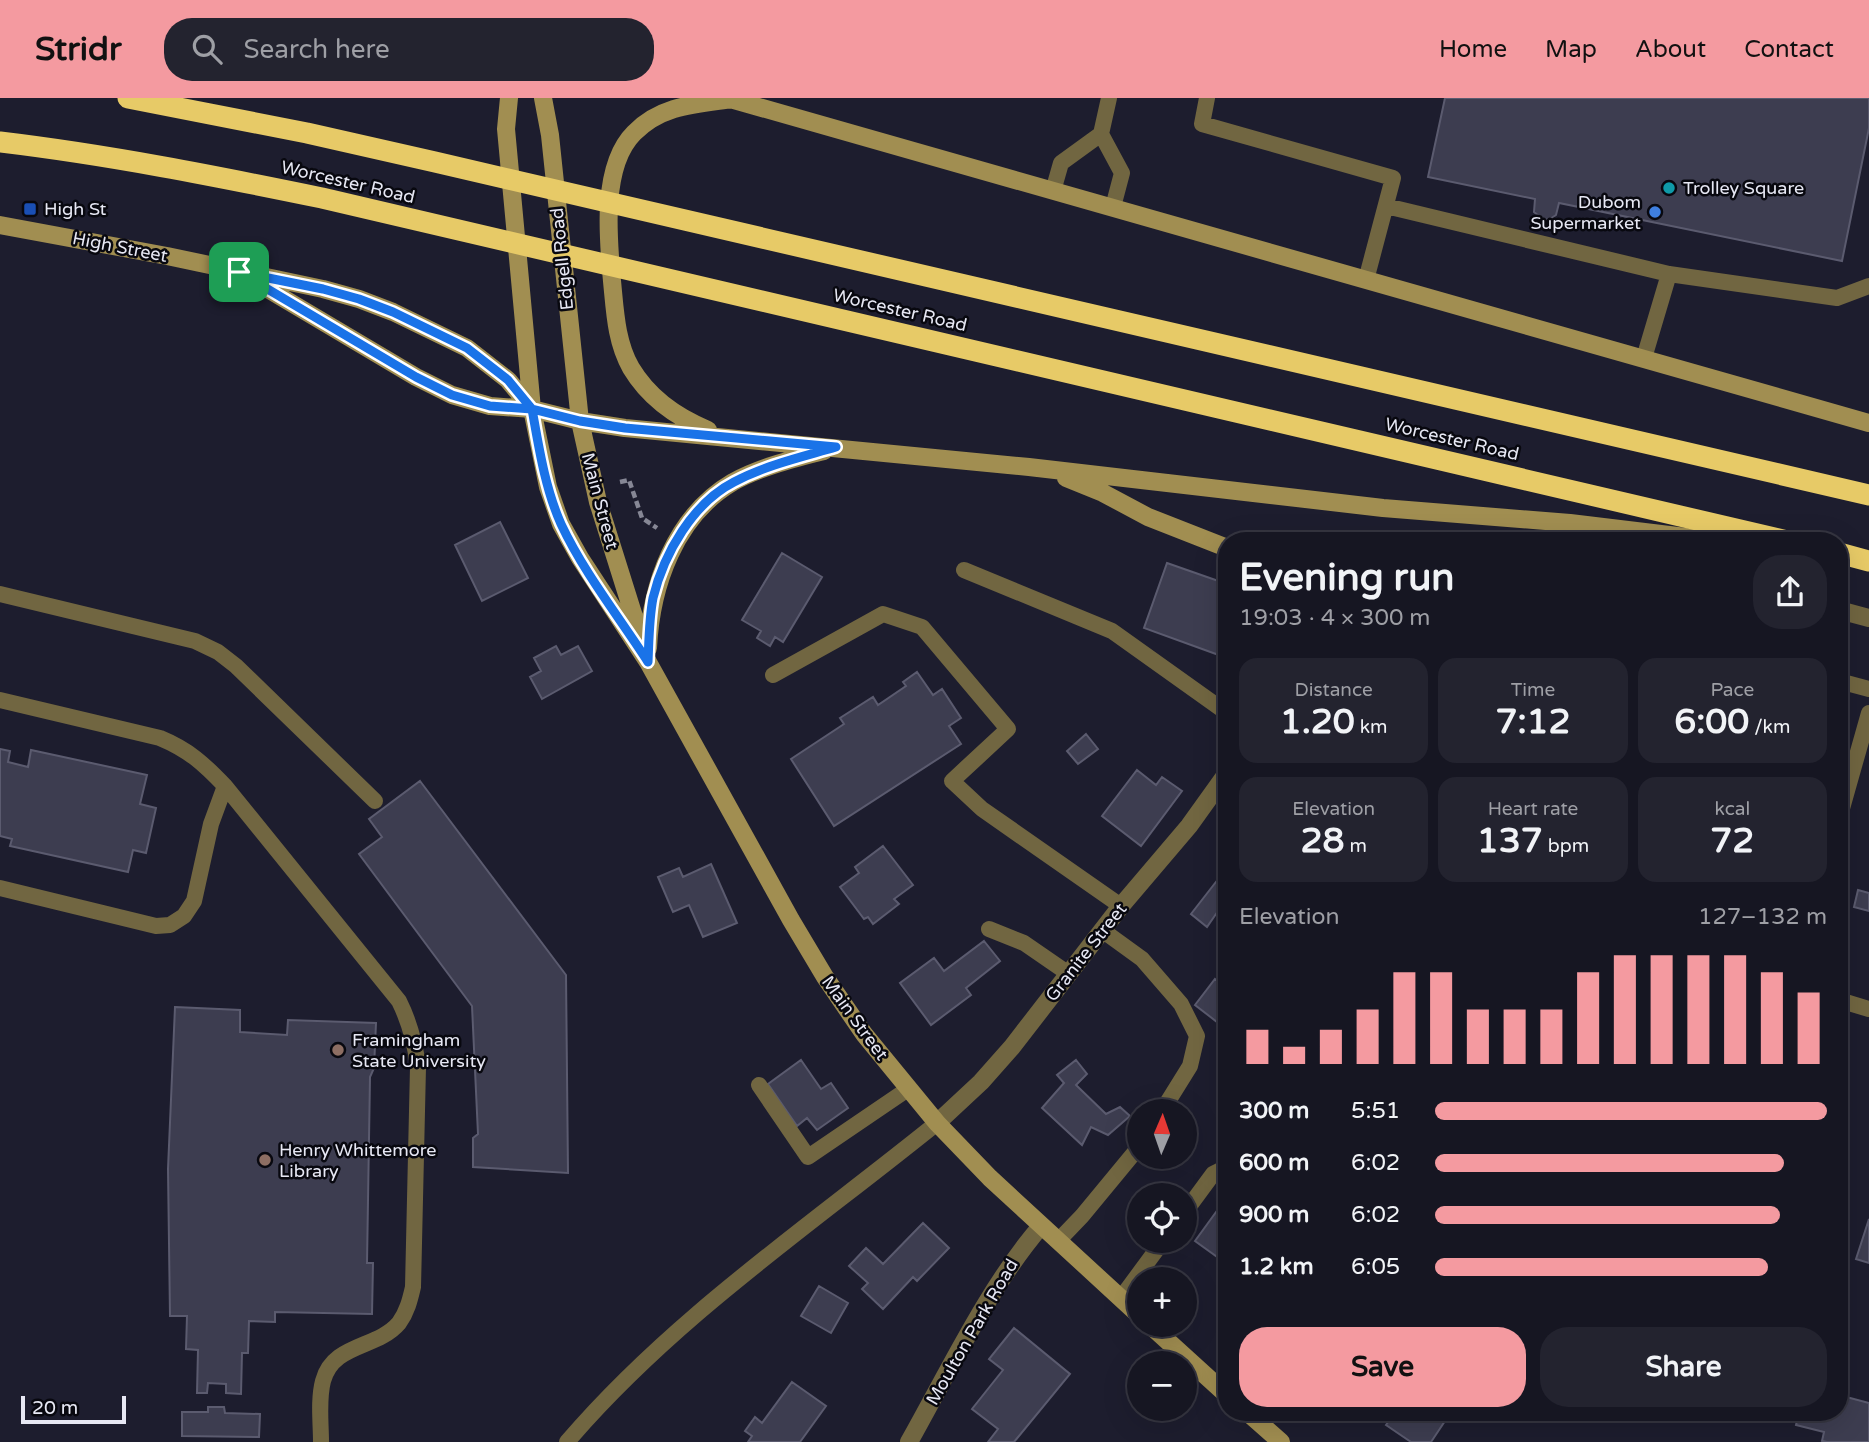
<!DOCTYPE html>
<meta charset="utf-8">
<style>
body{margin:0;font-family:"Varela Round",sans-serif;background:#23232f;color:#f1f3f6;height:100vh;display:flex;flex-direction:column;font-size:26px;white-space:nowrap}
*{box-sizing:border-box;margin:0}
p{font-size:23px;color:#9e9fa5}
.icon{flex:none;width:38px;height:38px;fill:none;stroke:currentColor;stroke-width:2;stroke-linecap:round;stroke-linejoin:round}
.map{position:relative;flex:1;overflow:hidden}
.panel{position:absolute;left:1218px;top:434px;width:630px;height:889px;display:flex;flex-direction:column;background:#161622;border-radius:28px;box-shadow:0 7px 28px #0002,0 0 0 2px #353540}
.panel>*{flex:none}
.needle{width:46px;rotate:2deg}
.fabs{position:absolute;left:1127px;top:1001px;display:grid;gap:14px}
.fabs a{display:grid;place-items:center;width:70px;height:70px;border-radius:50%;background:#161622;box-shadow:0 7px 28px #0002,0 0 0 2px #353540;font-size:35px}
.scale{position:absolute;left:21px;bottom:18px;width:105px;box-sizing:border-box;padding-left:7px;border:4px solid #e7e8f4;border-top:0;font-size:19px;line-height:24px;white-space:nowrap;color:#e7e8f4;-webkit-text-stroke:5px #08080f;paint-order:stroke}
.pin{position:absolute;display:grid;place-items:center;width:60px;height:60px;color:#fff;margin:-30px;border-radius:14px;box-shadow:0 4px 10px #0006}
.round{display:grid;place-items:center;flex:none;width:74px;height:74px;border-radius:28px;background:#23232f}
.overview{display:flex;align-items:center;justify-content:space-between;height:119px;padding:0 21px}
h1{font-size:38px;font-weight:800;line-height:52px}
.metrics{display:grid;grid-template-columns:repeat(3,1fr);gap:10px;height:119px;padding:7px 21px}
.metrics div{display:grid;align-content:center;border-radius:18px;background:#23232f;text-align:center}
.metrics b{font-size:35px;font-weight:800}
.metrics small{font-size:19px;font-weight:400}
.metrics p{font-size:19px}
.chart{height:196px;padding:14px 21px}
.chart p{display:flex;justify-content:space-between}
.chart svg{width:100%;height:126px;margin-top:7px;stroke:#f49aa0;stroke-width:6}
.action{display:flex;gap:14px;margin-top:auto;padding:14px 21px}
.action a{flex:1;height:80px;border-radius:28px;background:#f49aa0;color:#111;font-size:28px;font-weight:800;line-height:80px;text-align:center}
.action a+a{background:#23232f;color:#f1f3f6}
ul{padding:0 21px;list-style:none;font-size:23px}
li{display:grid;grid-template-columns:112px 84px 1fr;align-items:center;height:52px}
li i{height:18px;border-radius:9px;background:#f49aa0}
header{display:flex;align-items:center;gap:42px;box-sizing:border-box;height:98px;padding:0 35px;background:#f49aa0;color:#111}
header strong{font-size:33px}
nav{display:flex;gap:38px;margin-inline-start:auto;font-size:24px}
.search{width:490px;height:63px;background:#23232f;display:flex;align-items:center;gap:18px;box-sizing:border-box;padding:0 24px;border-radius:28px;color:#9e9fa5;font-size:26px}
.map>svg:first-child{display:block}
.building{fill:#3d3d50;stroke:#5b5b6f;stroke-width:2}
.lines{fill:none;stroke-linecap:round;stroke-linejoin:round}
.path{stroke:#868795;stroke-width:4.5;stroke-dasharray:7 3.5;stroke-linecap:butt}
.lane{stroke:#716641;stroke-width:16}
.street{stroke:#716641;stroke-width:18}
.secondary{stroke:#a18e51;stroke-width:18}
.highway{stroke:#e7ca67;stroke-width:21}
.route-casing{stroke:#fff;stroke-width:14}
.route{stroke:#1a73e8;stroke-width:9}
.culture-dot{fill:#0f9aa8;stroke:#08080f;stroke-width:2.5}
.transit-dot{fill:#1a4fb4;stroke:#08080f;stroke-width:2.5}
.shop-dot{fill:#3f7fe0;stroke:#08080f;stroke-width:2.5}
.education-dot{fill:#8d6e63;stroke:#08080f;stroke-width:2.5}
.labels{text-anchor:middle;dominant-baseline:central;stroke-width:5;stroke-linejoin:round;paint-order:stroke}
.street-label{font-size:18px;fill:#e7e8f4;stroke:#08080f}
.poi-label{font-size:18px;fill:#e7e8f4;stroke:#08080f;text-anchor:start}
</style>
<header>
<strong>Stridr</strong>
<div class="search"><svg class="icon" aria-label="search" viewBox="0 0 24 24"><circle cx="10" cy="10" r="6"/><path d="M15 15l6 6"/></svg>Search here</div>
<nav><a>Home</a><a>Map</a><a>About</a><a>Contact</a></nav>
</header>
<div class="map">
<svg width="1869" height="1344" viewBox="0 0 1869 1344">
<rect width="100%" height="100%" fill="#1d1d2e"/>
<path class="building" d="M1445 0H1869V30L1842 163 1559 105 1556 117 1550 121 1544 122 1534 114 1535 101 1428 79Z
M500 424 528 480 482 503 455 447Z
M782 455 822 479 783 544 775 539 770 548 757 540 761 533 742 522Z
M1167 465 1227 486V560L1144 530Z
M556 548 561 557 578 548 592 573 542 601 530 579 541 573 534 560Z
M917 574 933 597 942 591 961 620 949 628 961 646 834 728 791 661 844 626 840 620 873 599 878 607 906 588 903 584Z
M1086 636 1098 651 1078 666 1067 653Z
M0 651 10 653 8 664 28 669 31 652 147 677 140 706 156 710 146 755 133 752 128 774 10 748 12 741 0 738Z
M1137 672 1156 687 1162 679 1182 693 1141 748 1102 718Z
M420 683 566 877 568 1075 473 1069V1040L478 1036 472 908 359 756 382 739 369 721Z
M883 748 913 787 894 801 899 806 873 826 868 819 864 821 840 789 859 775 855 769Z
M711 766 737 825 703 839 689 807 673 814 658 779 679 770 683 779Z
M1226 771 1227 825 1216 816 1207 829 1191 816Z
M1858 792 1869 795V813L1854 809Z
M984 843 1000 863 966 890 971 897 931 927 900 885 934 860 944 873Z
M1215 881 1227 890V912L1217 924 1195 907Z
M175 909 240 912V934L287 937 288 922 376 925 374 970 370 979 367 1165H373L372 1216 275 1214V1224L249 1223 248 1255H242L241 1296 226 1295V1286L208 1285 207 1295H197L198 1252 186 1251 187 1218H170L168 1071Z
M801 962 821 991 831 985 848 1010 817 1032 807 1020 797 1028 768 986Z
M1076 962 1087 976 1076 987 1106 1016 1120 1009 1130 1018 1108 1037 1091 1029 1082 1047 1042 1010 1064 985 1057 977Z
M1224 1103 1227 1105V1166L1195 1143Z
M1869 1121V1165L1856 1161Z
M923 1125 949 1150 917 1183 913 1179 883 1211 862 1191 868 1185 849 1168 866 1150 883 1166Z
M819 1188 848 1205 831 1235 801 1218Z
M1014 1230 1070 1276 1014 1344H988L998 1331 972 1311 1003 1272 989 1261Z
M792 1284 826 1308 800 1344H748L752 1338 745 1333 755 1319 762 1325Z
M1839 1297 1869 1305V1344H1827L1822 1343 1824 1334 1796 1327 1799 1314H1839Z
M208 1309H224L225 1315 260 1316 259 1339 182 1338V1314H208Z
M1389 1314H1451L1431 1344H1411L1386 1327 1393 1317Z"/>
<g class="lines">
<path class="path" d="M620 384 629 382 642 420 657 430"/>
<path class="lane" d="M1109 0 1101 36 1122 75 1113 109
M1207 0 1202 26 1393 80 1366 182
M1053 93 1061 65 1101 36
M1386 108 1669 176 1837 200 1869 188
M1644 260 1669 176
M964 472 1112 533 1227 615
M0 496 195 543 218 554 236 568 375 703
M773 577 883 516 922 529 1008 631 952 683 982 711 1121 808
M1839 583 1869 591
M0 602 160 640C189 652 204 666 225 688L399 903C410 925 415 944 418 969L413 1189C410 1202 407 1214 399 1225 377 1251 333 1245 323 1283 318 1302 321 1325 321 1344
M1839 721 1869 615
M0 790 156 828 170 827 184 818 194 803 211 726 225 688
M989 831 1024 845 1069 876
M1102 832 1142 861 1181 906 1197 938 1190 968 1162 1013
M1839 902 1869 911
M759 987 808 1059 908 991
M1185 1114 1213 1076 1227 1069
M1058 1143 1082 1118 1139 1049
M1121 1200 1163 1143
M567 1344C673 1220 811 1127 937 1025"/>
<path class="street" d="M1839 512 1869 520
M937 1025 981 984 1012 949 1121 808 1189 728 1227 675
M909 1344C949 1273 988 1190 1041 1128"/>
<path class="secondary" d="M509 0 506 31 532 311 548 389 561 426 580 460 648 564 791 822 825 879 864 936 937 1025 990 1080 1139 1217
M543 0 550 37 580 323 598 404 642 544
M727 0 1869 325
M0 127 167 158 323 191 359 201 393 214 467 250 508 282 532 311
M239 174 416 279 452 297 490 308 532 311 580 323 625 330 1029 369 1383 410 1570 425 1719 443
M708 332C676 319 649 300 631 270 616 244 615 213 612 183 608 140 601 68 634 35 661 7 696 6 732 1
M1066 380 1103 395 1148 419 1227 450
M648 550C651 487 675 418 733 384 760 369 793 361 824 353
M1150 1227 1227 1297
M1247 1314 1281 1344"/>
<path class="highway" d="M128 0 307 35 435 64 1869 397
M0 44C109 57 215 78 322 100L1787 443
M1839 455 1869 463"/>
</g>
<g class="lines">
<g class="route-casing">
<path id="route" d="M239 174 416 279 452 297 490 308 532 311C539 350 545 390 561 426 584 475 619 519 648 564 649 542 649 521 653 500 664 455 693 405 734 384 766 367 802 359 836 349L625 330 580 323 532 311 508 282 467 250 393 214 359 201 323 191 239 174"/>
</g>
<use href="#route" class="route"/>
</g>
<circle class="culture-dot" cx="1669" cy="90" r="7"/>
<rect class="transit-dot" x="23" y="104" width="14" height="14" rx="3.5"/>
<circle class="shop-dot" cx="1655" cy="114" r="7"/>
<g class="education-dot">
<circle cx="338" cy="952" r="7"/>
<circle cx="265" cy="1062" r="7"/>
</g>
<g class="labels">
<g class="street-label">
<text transform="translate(348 84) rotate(13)">Worcester Road</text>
<text transform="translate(120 149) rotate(11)">High Street</text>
<text transform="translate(562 161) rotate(-96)">Edgell Road</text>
<text transform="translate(900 212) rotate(13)">Worcester Road</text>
<text transform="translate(1452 341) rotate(13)">Worcester Road</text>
<text transform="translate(600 403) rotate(75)">Main Street</text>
<text transform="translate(1086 854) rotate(-52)">Granite Street</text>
<text transform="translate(855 920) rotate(54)">Main Street</text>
<text transform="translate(972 1234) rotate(-60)">Moulton Park Road</text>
</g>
<g class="poi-label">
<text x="1683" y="90">Trolley Square</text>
<text x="1641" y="104" text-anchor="end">Dubom<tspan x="1641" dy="21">Supermarket</tspan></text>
<text x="44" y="111">High St</text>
<text x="352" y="942">Framingham<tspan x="352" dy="21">State University</tspan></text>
<text x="279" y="1052">Henry Whittemore<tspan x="279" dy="21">Library</tspan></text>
</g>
</g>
</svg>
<div class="fabs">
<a><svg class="needle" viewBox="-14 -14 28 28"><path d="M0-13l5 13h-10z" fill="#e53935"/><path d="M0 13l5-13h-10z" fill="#9e9fa5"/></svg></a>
<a><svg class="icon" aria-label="locate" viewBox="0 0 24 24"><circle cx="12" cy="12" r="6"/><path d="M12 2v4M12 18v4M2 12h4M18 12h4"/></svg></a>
<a>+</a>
<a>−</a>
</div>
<div class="scale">20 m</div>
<div class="pin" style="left:239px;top:174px;background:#1e9e55"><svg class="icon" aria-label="arrive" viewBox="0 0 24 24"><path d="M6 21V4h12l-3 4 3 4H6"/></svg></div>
<section class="panel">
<div class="overview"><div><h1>Evening run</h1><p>19:03 · 4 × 300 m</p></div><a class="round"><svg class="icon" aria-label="share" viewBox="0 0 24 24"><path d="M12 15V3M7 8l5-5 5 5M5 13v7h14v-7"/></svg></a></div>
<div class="metrics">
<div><p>Distance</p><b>1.20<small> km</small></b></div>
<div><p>Time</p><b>7:12</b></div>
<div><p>Pace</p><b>6:00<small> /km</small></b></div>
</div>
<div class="metrics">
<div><p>Elevation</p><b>28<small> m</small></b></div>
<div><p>Heart rate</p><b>137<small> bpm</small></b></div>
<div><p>kcal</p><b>72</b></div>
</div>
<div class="chart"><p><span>Elevation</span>127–132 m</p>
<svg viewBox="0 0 160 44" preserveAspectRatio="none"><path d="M5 44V32M15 44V38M25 44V32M35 44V25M45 44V12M55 44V12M65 44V25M75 44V25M85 44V25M95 44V12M105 44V6M115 44V6M125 44V6M135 44V6M145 44V12M155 44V19"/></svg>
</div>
<ul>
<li><b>300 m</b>5:51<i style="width:100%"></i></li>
<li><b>600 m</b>6:02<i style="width:89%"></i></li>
<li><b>900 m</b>6:02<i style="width:88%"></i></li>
<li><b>1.2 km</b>6:05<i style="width:85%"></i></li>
</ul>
<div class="action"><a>Save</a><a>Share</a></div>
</section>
</div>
